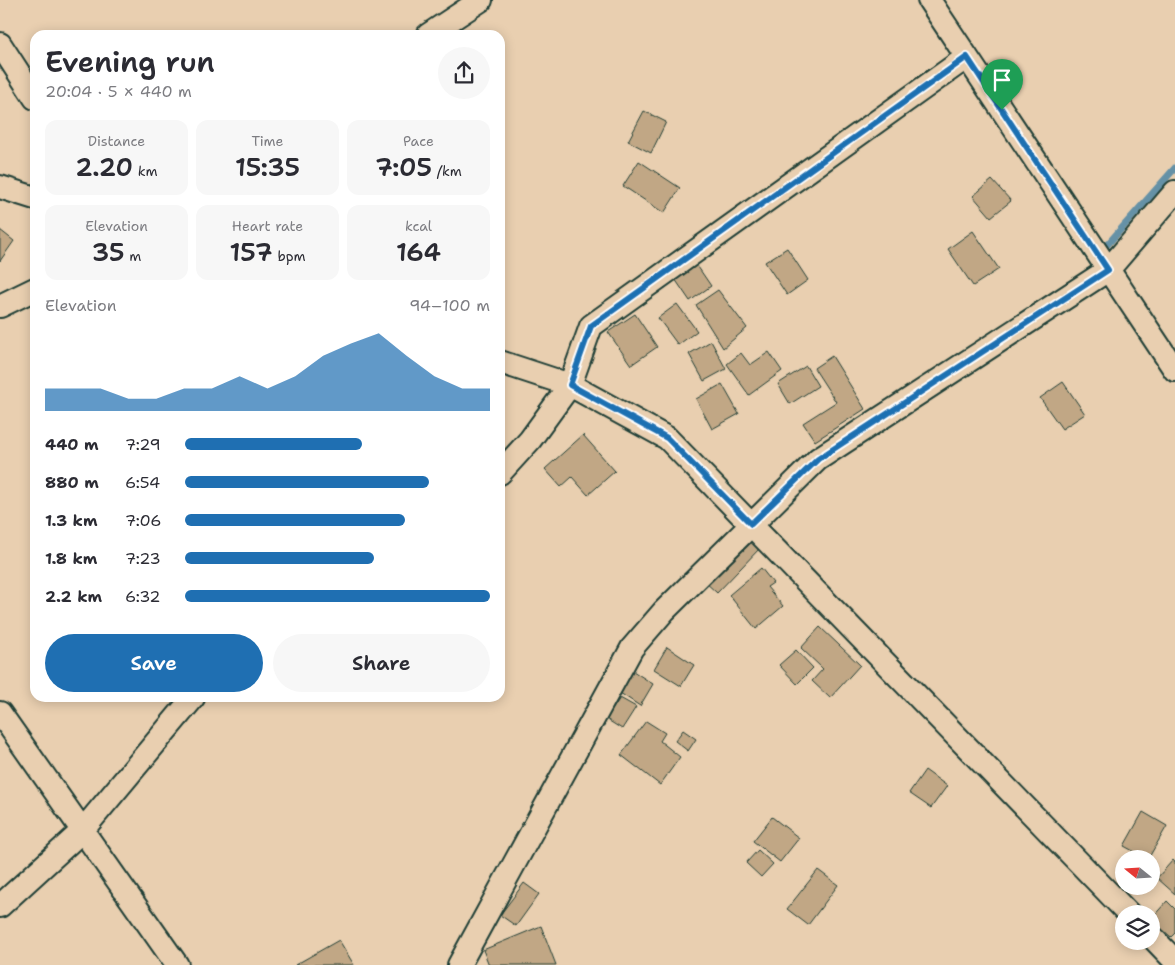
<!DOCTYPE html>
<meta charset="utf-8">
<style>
body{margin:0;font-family:"Shantell Sans",sans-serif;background:#f7f7f7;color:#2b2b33;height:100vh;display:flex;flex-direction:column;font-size:19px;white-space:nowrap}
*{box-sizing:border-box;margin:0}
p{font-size:16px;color:#7c7c81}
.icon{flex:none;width:28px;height:28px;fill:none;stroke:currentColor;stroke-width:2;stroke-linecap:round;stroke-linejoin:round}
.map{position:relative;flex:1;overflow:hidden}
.sheet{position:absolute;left:30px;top:30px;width:475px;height:672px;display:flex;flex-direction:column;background:#fff;border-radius:15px;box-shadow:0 2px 12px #0003}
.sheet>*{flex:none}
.needle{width:32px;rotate:288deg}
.controls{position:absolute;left:1115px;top:850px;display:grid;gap:10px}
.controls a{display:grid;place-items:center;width:45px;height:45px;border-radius:50%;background:#fff;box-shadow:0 2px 12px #0003;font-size:25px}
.pin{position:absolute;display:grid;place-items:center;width:42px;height:42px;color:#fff;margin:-51px -21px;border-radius:50% 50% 50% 0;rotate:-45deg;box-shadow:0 0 5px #0007}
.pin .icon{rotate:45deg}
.round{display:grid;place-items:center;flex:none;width:52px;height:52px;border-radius:26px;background:#f7f7f7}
.overview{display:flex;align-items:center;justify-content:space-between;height:85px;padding:0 15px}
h1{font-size:28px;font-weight:600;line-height:38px}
.stats{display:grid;grid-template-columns:repeat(3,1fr);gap:8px;height:85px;padding:5px 15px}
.stats div{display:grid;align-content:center;border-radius:12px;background:#f7f7f7;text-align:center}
.stats b{font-size:25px;font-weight:600}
.stats small{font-size:14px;font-weight:400}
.stats p{font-size:14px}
.chart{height:140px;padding:10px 15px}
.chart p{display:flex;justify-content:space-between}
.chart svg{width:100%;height:90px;margin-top:5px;fill:#1f6fb2;opacity:.7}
.button{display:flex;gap:10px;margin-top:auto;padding:10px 15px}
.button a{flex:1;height:58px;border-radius:30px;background:#1f6fb2;color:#fff;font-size:20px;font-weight:600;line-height:58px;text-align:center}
.button a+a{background:#f7f7f7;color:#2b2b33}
ul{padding:0 15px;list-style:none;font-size:16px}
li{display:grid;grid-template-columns:80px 60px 1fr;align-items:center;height:38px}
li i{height:12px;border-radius:6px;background:#1f6fb2}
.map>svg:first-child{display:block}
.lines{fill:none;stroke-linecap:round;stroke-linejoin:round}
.stream{stroke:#6591a6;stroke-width:7}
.building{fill:#c1a785;stroke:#1f3d34}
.minor-casing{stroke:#1f3d34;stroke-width:26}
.minor{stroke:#e9cfb0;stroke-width:22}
.route-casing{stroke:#fff;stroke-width:10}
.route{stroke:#1f6fb2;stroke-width:6}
</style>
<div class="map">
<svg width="1175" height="965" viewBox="0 0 1175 965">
<rect width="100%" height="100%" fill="#e9cfb0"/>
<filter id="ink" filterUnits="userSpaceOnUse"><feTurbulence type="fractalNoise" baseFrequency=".02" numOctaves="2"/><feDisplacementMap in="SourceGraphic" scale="10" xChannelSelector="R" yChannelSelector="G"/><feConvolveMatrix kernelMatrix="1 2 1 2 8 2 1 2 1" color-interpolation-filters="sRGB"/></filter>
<g filter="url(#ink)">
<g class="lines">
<path class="stream" d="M1106 246 1175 168"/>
</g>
<path class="building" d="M644 111 666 122 651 153 628 141Z
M639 161 680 188 664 213 623 186Z
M992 180 1011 201 991 217 973 196Z
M0 230 14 241 0 261Z
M973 231 999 269 973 286 948 249Z
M787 248 808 280 787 295 765 262Z
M696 264 711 286 690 301 675 279Z
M718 290 747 328 723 348 696 305Z
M677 304 697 331 678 345 658 318Z
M635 314 657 347 631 365 608 332Z
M711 341 726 369 704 381 689 354Z
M769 352 782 371 749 395 727 364 741 353 750 365Z
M832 356 865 409 815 441 803 423 836 402 814 368Z
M806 366 818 386 790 404 778 384Z
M1063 382 1085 414 1062 429 1040 398Z
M722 384 739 414 712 429 696 399Z
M583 435 615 471 588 495 572 477 561 487 545 469Z
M748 534 761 547 717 593 704 581Z
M761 568 773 583 767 587 783 606 756 629 729 595Z
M820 627 860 665 830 698 812 681 823 669 801 648Z
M667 647 694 665 681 686 654 669Z
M796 650 813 668 797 684 779 665Z
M633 671 653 684 640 706 620 693Z
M620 698 636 707 622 729 606 719Z
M646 721 665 733 660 741 680 757 660 785 621 755Z
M683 730 696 739 688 751 675 741Z
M925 770 947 786 931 808 909 793Z
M1143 812 1167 826 1148 859 1124 846Z
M772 817 799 838 780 862 753 841Z
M758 850 773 864 761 877 746 863Z
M1173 860 1175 862V894L1157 878Z
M818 870 838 885 808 925 787 909Z
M524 883 539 894 516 926 500 915Z
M1167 901 1175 909V933L1171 937 1151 919Z
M541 926 556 965H489L483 950Z
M339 940 354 965H295Z"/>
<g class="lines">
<g class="minor-casing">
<path id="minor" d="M929 0 1175 370
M428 35 481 0
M0 44 35 98
M0 187 35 198
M0 306 35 289
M500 362 570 385 667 438 1129 914
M500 473 530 440 570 385 591 326 967 57
M0 713 177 965
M0 906 82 831 193 698
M1151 936 1175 961
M459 965 632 648 664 611 818 459 1108 270 1175 192"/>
</g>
<use href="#minor" class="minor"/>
</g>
</g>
<g class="lines" filter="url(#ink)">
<g class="route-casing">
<path id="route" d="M967 57 1108 270 818 459 751 524 667 438 570 385 591 326Z"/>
</g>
<use href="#route" class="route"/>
</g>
</svg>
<div class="controls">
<a><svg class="needle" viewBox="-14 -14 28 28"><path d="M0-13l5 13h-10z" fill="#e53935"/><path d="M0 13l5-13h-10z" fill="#7c7c81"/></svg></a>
<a><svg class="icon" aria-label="layers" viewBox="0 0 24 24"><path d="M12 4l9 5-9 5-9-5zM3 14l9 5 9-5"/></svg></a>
</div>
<div class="pin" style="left:1002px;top:110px;background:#1e9e55"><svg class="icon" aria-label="arrive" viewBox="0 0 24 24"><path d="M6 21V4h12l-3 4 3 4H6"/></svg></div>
<section class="sheet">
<div class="overview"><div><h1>Evening run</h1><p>20:04 · 5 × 440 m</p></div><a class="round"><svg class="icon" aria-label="share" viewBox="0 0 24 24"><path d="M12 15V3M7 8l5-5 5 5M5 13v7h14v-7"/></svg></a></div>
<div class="stats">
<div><p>Distance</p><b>2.20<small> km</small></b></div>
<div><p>Time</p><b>15:35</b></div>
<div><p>Pace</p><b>7:05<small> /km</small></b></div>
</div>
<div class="stats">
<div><p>Elevation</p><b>35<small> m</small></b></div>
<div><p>Heart rate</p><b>157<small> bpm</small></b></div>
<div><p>kcal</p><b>164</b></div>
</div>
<div class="chart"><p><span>Elevation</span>94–100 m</p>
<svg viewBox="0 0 160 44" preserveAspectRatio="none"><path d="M0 44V33L10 33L20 33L30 38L40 38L50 33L60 33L70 27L80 33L90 27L100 17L110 11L120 6L130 17L140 27L150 33L160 33V44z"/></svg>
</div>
<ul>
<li><b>440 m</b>7:29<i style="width:58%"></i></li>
<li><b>880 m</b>6:54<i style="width:80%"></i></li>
<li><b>1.3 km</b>7:06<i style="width:72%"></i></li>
<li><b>1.8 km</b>7:23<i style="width:62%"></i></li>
<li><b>2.2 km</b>6:32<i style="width:100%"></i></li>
</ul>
<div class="button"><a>Save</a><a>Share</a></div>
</section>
</div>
